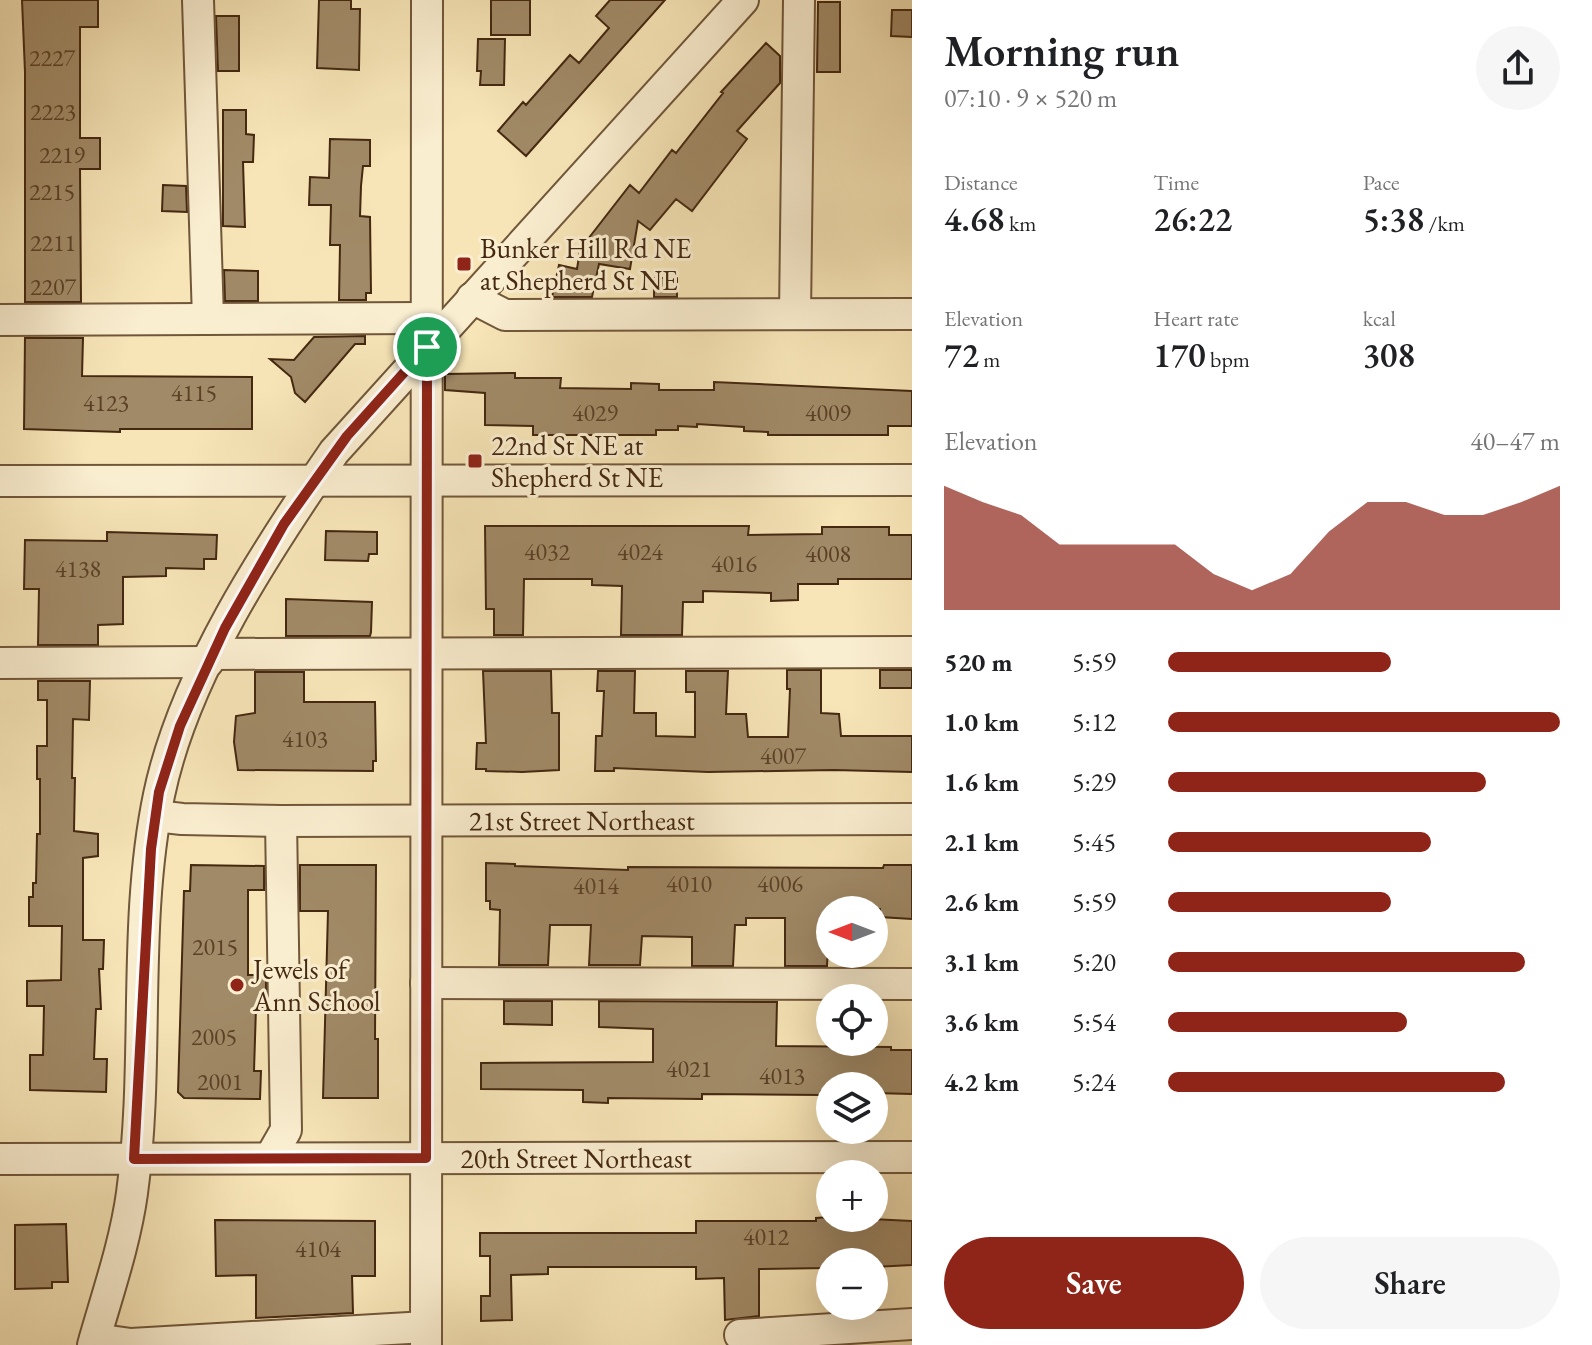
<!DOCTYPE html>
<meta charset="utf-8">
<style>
body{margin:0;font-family:"EB Garamond",serif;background:#f6f6f6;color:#202124;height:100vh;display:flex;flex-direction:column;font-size:30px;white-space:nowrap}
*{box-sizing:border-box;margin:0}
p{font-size:26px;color:#757577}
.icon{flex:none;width:44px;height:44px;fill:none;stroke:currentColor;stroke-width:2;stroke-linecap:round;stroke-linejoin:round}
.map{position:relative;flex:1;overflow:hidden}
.details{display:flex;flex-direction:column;background:#fff;width:680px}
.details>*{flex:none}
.needle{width:52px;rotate:270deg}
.controls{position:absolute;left:816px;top:896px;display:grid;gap:16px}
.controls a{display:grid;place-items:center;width:72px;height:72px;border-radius:50%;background:#fff;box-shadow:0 8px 32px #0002;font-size:40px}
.pin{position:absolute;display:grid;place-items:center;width:68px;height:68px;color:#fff;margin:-34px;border:4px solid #fff;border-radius:50%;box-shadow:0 2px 8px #0007}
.round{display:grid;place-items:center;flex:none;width:84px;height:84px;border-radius:42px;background:#f6f6f6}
.headline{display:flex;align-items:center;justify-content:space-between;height:136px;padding:0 32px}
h1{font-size:44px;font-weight:600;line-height:60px}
.figures{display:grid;grid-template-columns:repeat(3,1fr);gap:12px;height:136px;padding:8px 32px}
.figures div{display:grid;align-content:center}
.figures b{font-size:34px;font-weight:600}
.figures small{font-size:22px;font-weight:400}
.figures p{font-size:22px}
.chart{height:224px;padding:16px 32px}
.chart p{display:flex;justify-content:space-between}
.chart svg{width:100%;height:144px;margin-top:8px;fill:#8f2418;opacity:.7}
.primary-button{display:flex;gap:16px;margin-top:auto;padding:16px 32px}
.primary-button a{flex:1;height:92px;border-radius:48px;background:#8f2418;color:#fff;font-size:32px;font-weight:600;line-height:92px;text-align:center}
.primary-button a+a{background:#f6f6f6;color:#202124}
ul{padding:0 32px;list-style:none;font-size:26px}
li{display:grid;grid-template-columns:128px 96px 1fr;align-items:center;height:60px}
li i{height:20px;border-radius:10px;background:#8f2418}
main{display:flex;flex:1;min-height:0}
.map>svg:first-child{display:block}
.building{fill:#a18a67;stroke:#442810;stroke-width:2}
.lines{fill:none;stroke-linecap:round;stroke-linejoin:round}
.minor-casing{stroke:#71573a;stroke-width:34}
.minor{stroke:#faeed0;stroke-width:30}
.route-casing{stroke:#fff;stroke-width:16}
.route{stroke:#8f2418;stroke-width:10}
.poi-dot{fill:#8f2418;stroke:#faeed0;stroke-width:3}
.labels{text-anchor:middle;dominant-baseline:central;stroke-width:6;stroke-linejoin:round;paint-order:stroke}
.number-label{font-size:24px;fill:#5b4026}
.poi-label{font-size:28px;fill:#442810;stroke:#faeed0;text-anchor:start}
.street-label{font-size:28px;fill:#442810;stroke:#faeed0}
</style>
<main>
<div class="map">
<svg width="912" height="1345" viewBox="0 0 912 1345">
<rect width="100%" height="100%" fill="#f7e5b7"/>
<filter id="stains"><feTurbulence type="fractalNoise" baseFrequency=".0025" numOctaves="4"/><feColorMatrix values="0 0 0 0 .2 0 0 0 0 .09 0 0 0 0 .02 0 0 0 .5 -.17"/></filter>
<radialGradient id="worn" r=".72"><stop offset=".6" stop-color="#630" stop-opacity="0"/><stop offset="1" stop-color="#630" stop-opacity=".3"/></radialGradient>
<path class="building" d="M22 0H98V27H80V138H100V169H80L81 302H25V72Z
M319 0H351V9H360L359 70 317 68Z
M491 0H530V35H491Z
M610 0H665L526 156 498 131 523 102 526 105 570 55 579 63 609 28 596 16Z
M818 2H840V72H817Z
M892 10H912V37L891 36Z
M216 16H239V71H218Z
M478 39H505L504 85H480L481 71H477Z
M766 43 780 56V83L737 131 747 139 692 211 676 199 650 230 638 221 630 269 599 264 592 297H552L559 265 577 269 582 238 588 239 630 185 639 193 672 150 676 153 723 93 721 92Z
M223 110H246V134L254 135 253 162H243L245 227 223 226Z
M330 139 370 140V166H363L361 186 360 216 370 217 371 293H366V300H339L340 245H330L331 205H309L310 177 329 178Z
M163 185 186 186 187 212 162 211Z
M224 270 258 271V301H225Z
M654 278H677V297H654Z
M365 336V344H355L305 402 295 393 291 377 270 359 294 360 314 337Z
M25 338H83L82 376 252 377V429H120V432L24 429Z
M515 373V378H561L560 388 631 389V383L659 384V390H714V382L912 391V426H888V435H768V432L744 431V427L697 424V427L678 426V430H656V435H533V426L485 425V393L445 390V374Z
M485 526H749L748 535 822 534V527H889V535H912V579H838V584H798V600L771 601V593L703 591V602H683L682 635H621L622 586 592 585V579H524L523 635H494V609H486Z
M326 531 377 532V554H369L368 561 325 560Z
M107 532 217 535 216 559H204V569L166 568V576L123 577V624L98 625V645H38L39 589H24L25 540 107 541Z
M286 599 372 602 371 632 370 636H286Z
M787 670H821V713L839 714 841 736H912V772L834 770 708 772 614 768V771H595L596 736H602L604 691H597L598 671H635L634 713H656V736L695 737V692H686V671H728L726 714H746L748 737H788L790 689H787Z
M880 670H912V688H880Z
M483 671H551L552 713H559V770L522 772 486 771V769H476L477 743H486Z
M255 672H304V702H375L376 761H373V771L238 770 234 742 236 716 255 713Z
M38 681H90L89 720 73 719 72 778H75L74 831 98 834V856L83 858V940H104L103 969H99L101 1009H96L94 1059H107L106 1092 30 1090V1055H43L44 1006H27V981L61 980 62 926H29V897H33V883H36L37 834H40V779H37V746H47V700H38Z
M486 863 515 864V866L628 870V867L883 868 884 865H912V919L880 917V909L840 908V910H830L827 966H785V918H746V925H735L733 966H692V937L642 936 640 965H589L591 925H550L548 965H499L500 910 490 909V901H486Z
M191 865 264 866V890H248V975H266V1007H256L254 1071H261L260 1099 184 1098 178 1092 184 891H190Z
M300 865H376L375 1039H378V1098H323L328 911H300Z
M504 1001H552V1025L504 1024Z
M599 1001 777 1002 776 1046 891 1047V1050H912V1094L874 1093V1086H830V1091H821V1095L702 1094V1099L608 1098V1103L583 1102V1090L481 1089V1063L653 1062V1029L599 1027Z
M830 1217 912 1221V1265L874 1267V1262H830L827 1268 759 1269V1316L725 1320 724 1278 696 1279V1267H548V1274L511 1275 512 1320 481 1321V1296H490V1256H480V1233H696V1221H816V1218Z
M215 1220 375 1221V1276H352L353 1313 256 1318V1275L216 1276Z
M66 1224 68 1282H52V1288L15 1289V1225Z"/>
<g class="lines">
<g class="minor-casing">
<g id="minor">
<path d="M198 0 208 319"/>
<path d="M472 298 505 315 912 314"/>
<path d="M795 314 799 0"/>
<path d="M0 320 427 318"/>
<path d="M0 481 912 480"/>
<path d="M212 654 912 652"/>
<path d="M0 663 208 662"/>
<path id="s1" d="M156 816 182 819 281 821 912 819"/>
<path d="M426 983 912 984"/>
<path d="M270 1158 286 1130 281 821"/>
<path id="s2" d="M0 1159 912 1157"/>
<path d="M740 1335 912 1324"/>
<path d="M95 1339 131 1344 426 1327"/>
<path d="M93 1345C107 1295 125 1244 132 1193 150 1061 132 925 159 795 184 675 266 551 334 452L743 0"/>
<path d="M426 1345 427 0"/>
</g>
</g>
<use href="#minor" class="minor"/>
</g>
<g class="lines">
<g class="route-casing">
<path id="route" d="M427 347 426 1158 134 1159 151 849 159 792 180 726 225 628 284 524 347 436Z"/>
</g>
<use href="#route" class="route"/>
</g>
<g class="poi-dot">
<rect x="456" y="256" width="16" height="16" rx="4"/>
<rect x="467" y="453" width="16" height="16" rx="4"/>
<circle cx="237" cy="985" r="8"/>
</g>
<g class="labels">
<g class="number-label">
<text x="52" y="57">2227</text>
<text x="53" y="111">2223</text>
<text x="62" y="154">2219</text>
<text x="52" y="191">2215</text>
<text x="53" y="242">2211</text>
<text x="53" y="286">2207</text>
<text x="194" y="392">4115</text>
<text x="106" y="402">4123</text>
<text x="595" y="412">4029</text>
<text x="828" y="412">4009</text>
<text x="547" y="551">4032</text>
<text x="640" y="551">4024</text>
<text x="828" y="553">4008</text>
<text x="734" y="563">4016</text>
<text x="78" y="568">4138</text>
<text x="305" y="738">4103</text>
<text x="783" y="755">4007</text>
<text x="689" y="883">4010</text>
<text x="780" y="883">4006</text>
<text x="596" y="885">4014</text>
<text x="215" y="946">2015</text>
<text x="214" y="1036">2005</text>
<text x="689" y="1068">4021</text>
<text x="782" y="1075">4013</text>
<text x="220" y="1081">2001</text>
<text x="766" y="1236">4012</text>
<text x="318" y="1248">4104</text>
</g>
<g class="poi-label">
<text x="480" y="248">Bunker Hill Rd NE<tspan x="480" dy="32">at Shepherd St NE</tspan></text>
<text x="491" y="445">22nd St NE at<tspan x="491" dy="32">Shepherd St NE</tspan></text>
<text x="253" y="969">Jewels of<tspan x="253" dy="32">Ann School</tspan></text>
</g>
<g class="street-label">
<text stroke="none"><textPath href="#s1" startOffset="426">21st Street Northeast</textPath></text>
<text stroke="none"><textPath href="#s2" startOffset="576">20th Street Northeast</textPath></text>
</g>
</g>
<rect width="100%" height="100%" filter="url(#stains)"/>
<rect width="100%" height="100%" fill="url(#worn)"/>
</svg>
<div class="controls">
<a><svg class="needle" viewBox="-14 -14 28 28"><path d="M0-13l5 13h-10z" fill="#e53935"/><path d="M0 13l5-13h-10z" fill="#757577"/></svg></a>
<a><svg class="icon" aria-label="locate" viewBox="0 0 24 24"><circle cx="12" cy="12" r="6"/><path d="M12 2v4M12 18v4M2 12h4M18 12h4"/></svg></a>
<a><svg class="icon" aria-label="layers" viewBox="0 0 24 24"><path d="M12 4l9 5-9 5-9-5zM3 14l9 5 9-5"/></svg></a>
<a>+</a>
<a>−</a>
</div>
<div class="pin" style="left:427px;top:347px;background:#1e9e55"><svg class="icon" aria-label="arrive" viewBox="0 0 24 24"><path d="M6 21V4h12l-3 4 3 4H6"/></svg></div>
</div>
<section class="details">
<div class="headline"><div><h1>Morning run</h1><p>07:10 · 9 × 520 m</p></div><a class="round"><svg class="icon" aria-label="share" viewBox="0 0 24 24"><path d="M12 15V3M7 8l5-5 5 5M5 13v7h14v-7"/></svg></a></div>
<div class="figures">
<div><p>Distance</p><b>4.68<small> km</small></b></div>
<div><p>Time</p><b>26:22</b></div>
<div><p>Pace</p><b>5:38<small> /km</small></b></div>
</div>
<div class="figures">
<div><p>Elevation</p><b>72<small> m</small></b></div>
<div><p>Heart rate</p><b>170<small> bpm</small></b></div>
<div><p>kcal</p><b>308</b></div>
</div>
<div class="chart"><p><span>Elevation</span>40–47 m</p>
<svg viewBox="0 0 160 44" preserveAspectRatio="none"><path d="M0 44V6L10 11L20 15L30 24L40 24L50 24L60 24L70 33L80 38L90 33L100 20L110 11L120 11L130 15L140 15L150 11L160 6V44z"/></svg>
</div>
<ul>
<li><b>520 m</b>5:59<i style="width:57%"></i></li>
<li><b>1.0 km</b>5:12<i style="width:100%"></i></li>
<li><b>1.6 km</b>5:29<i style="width:81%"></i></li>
<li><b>2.1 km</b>5:45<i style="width:67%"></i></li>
<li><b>2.6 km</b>5:59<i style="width:57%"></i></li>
<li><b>3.1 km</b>5:20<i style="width:91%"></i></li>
<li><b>3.6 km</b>5:54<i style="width:61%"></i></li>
<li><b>4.2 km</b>5:24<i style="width:86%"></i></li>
</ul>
<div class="primary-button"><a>Save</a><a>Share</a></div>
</section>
</main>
